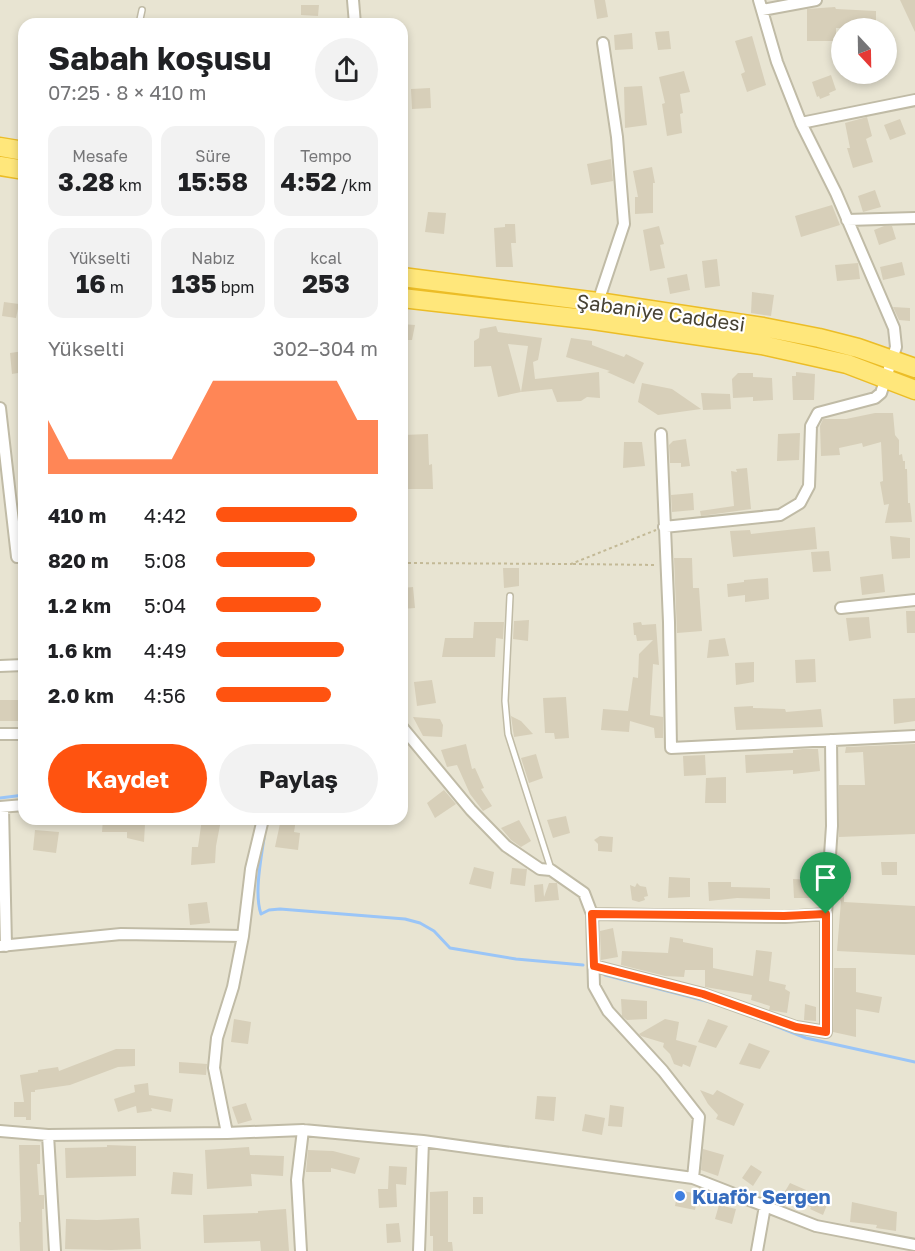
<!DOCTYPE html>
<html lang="tr">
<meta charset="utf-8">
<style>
body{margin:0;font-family:"Golos Text",sans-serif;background:#f2f2f2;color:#202124;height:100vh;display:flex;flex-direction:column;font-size:22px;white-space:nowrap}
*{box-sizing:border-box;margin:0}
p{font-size:20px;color:#757577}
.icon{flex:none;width:33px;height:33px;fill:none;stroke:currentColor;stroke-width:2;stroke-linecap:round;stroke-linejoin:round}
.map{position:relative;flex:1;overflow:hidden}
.panel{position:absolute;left:18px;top:18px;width:390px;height:807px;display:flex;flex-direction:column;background:#fff;border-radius:18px;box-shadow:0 3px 9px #0003}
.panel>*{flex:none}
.needle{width:39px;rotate:158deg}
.tools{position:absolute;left:831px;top:18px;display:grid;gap:12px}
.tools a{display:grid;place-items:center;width:66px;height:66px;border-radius:50%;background:#fff;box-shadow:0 3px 9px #0003;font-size:30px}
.pin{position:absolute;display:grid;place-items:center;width:51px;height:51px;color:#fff;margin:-62px -26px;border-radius:50% 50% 50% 0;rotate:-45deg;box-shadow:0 0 6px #0007}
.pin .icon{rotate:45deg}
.round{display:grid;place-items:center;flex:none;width:63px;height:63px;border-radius:32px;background:#f2f2f2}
.summary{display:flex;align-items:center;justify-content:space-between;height:102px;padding:0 30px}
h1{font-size:33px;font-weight:700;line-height:45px}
.figures{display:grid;grid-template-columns:repeat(3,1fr);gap:9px;height:102px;padding:6px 30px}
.figures div{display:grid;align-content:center;border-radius:15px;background:#f2f2f2;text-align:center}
.figures b{font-size:26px;font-weight:700}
.figures small{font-size:16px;font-weight:400}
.figures p{font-size:16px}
.chart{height:168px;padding:12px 30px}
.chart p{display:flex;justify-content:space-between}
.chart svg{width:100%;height:108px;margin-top:6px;fill:#ff5310;opacity:.7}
.cta{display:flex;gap:12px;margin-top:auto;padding:12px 30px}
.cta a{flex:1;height:69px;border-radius:36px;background:#ff5310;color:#fff;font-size:24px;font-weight:700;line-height:69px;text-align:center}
.cta a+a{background:#f2f2f2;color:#202124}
ul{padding:0 30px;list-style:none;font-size:20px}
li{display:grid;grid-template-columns:96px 72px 1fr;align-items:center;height:45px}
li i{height:15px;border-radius:8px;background:#ff5310}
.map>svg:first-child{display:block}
.residential{fill:#e8e4d2;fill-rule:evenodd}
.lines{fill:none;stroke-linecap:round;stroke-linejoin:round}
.stream{stroke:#9ac5f7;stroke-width:3}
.building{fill:#d7cfb9}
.service-casing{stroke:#c0bba6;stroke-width:8}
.minor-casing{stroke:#c0bba6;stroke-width:14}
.trunk-casing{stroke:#ecbd26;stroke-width:21}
.path{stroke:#c3b996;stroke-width:2;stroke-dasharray:3 3;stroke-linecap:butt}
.service{stroke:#fff;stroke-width:5}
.minor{stroke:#fff;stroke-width:10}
.trunk{stroke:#ffe77b;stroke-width:18}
.route-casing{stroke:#fff;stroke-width:12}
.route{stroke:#ff5310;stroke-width:8}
.shop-dot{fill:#3f7fe0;stroke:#fff;stroke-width:2}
.labels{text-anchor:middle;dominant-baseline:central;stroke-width:4.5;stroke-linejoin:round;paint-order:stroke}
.street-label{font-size:20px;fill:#474234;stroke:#fff}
.shop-label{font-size:20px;font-weight:bold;fill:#366cbe;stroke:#fff;text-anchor:start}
</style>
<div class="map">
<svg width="915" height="1251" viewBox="0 0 915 1251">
<rect width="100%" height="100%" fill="#f4f1e4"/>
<path class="residential" d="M0 0H915V1251H0ZM24 24H402V819H24ZM842 28H886V74H842Z"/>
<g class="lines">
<path class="stream" d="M0 798 24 795
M264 838C261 859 254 894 261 914L269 910 280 909 405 919 420 923 434 931 450 948 516 959 583 965
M605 975 710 1002
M758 1019 806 1038 915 1062"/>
</g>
<path class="building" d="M594 0H605L608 17 597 19Z
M900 0H915V32Z
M301 5H319L318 16 301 15Z
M835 7 836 9 876 11V28H836V41H807V9Z
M669 31 671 49 658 50 655 32Z
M632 33 633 49 615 50 614 35Z
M752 36 766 85 747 92 741 74 745 72 735 41Z
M684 71 690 92 680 94 683 113 680 114 682 133 667 136 662 104 665 103 659 77Z
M831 75 836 90 829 93 830 95 820 99 819 96 817 97 812 82Z
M642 86 647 125 625 128 624 87Z
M430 88 431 108 412 109 411 89Z
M867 117 872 136 866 139 873 162 853 168 847 148H850L845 123Z
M900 119 906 134 890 140 884 125Z
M611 159 613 181 591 185 587 164Z
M652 167 655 183H653V213L635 214V197H638L633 171Z
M875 190 881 207 863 212 858 196Z
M832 205 840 225 801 237 795 216Z
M428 212 446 213 444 234 425 232Z
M505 224H515L516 243H511L513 267H496L494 228 505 227Z
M659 226 664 244 660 245 665 268 650 271 643 230Z
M884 226H892L896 239 879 245 874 230Z
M717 259 720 286 705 288 702 261Z
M902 262 905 275 883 280 880 267Z
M858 263 860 279 837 281 835 265Z
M687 274 690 290 670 294 667 278Z
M752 292 774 295 771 316 751 313Z
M4 302 19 304 16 318 2 316Z
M893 307 910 308V321L899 320Z
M402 324 415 325 412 340H402Z
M496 326 498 332 542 338 538 360 533 362 535 379 599 372 600 398 587 397 581 401 557 402 552 389 521 392 528 346 508 344 521 392 498 397 491 366 474 367V341L479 338 480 329Z
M571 338 592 341V345L624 357 626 354 644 363 634 384 607 372 610 371 566 357Z
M24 351V372L12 374 10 353Z
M796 372 815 374 814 400H793L792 376H796Z
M738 373H753V377L772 378 773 400 753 401V397L733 398 732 379Z
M642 383 672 389 701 409 658 415 638 402Z
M701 393 730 394 731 409 703 410Z
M875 413H893L895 435 899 440V455L902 454 903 461H905V469H907L908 503H910L912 522 885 523 889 504 884 505 880 482 883 481 881 442 863 447 862 443 839 448 840 455 821 456 820 426 823 419H846Z
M800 433 799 460 777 461 778 434Z
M428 434 429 465 432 464 433 489H402V461H405L404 435Z
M686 439 690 466 681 467V463H670L669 445 673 441Z
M624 442H642L645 466 623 468Z
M747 468 751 509 701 516 700 511 734 506 731 471 737 472 736 469Z
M693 493 694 510 672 512 671 495Z
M815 527 817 549 733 557 730 531 750 530 751 534Z
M890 536 910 538V558L892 559Z
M829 551 831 571 813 572 811 552Z
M674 558H692L693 588H699L702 631 677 633Z
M503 568H519V586L504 588Z
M883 574 885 592 862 595 860 577Z
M768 578 769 599 745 602V595L728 597 727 584 744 582V580Z
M413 587 415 608 402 609V588Z
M906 611H915V633H907Z
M869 617 871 638 849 641 846 618Z
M529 620 528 641 513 639 514 621Z
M474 622H504L503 639 496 638 495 657H442L445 638H473Z
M641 622 642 625 656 624 659 665 653 664 650 715 663 717V738H655L654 728 630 721 629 732 601 730 603 709 628 711 633 677 638 678 639 654 653 640 637 641 636 635H634L633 623Z
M725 638 729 656 707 658 709 640Z
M815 659 816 682 796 683 795 660Z
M754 662V682L736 685 735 663Z
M432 680 436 703 417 706 414 682Z
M566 697 569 738 555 739 554 733H545L543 698Z
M915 698V721L894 724 893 699Z
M0 700H23V721H0Z
M753 706V708L785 709 786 712 821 709 823 727 736 730 734 707Z
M511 716 521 721 533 734 514 737Z
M413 717 440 719 443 725 442 737 423 736Z
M466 744 472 769 475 768 484 788 481 789 492 806 483 811 470 794 457 765 447 767 441 750Z
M915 744V834L839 837V785H865L863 752 845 753 846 747Z
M803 749H818L820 771 793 774V770L746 773 745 755 793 753V750Z
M536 754 543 778 529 783 521 758Z
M705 755 706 775 684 776 683 756Z
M726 777V803H705L706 778Z
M444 790 456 804 435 818 427 803Z
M566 816 570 833 553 838 547 820Z
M103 819H125V822L145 824 144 842 127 838V832H102Z
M202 819 221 820 216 846 215 863 191 865 192 847H198Z
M281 819H296L294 832 300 833 298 850 275 847Z
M519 820 531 841 521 847 511 840 501 828Z
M35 830 59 832 56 853 33 850Z
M600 836 613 837 612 852 598 851V844L594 840Z
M881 862H897V875H882Z
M474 867 494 872 491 889 469 884Z
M512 868 527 869 525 886 510 884Z
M669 877 690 878V897L668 898Z
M793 879 817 880 818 892 813 891V898H794Z
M708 882H731V887L770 888V899L737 898 709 901Z
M549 883H557L559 900 535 902 534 885 543 884 544 897Z
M637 883 640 886 646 887 648 896 644 897 645 900 639 902 632 900 630 885 635 887Z
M838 892H844V902L915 906V955L837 951 841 901 837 897Z
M207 902 210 923 190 925 188 904Z
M613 928 618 957 601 960 600 931Z
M670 937 683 939V942L713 948V968L753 976 756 950 772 952 769 981 786 985 785 989 790 992 787 1013 769 1010 770 1006 751 1000 752 995 705 987V970H685L684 977 665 976 621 965 622 951 668 953Z
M834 968H856V992L882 997 879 1013 856 1009V1037L833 1032Z
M621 999 647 1001V1019L627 1020 622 1016Z
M805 1004 816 1007V1021L804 1020Z
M234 1019 251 1022 248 1044 231 1042Z
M665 1019 679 1022 676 1040 697 1046 690 1067 683 1064 682 1067 674 1064 670 1054 663 1047 664 1043 641 1036 639 1034Z
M708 1019 728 1026 716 1048 698 1042Z
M749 1043 770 1051 760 1069 739 1064Z
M116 1049H135V1066L118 1067 70 1085 35 1090V1092H31V1120H26V1117H14V1102H24L20 1075 38 1072V1070L58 1067 59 1071Z
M179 1062 207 1064 206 1075 179 1073Z
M148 1083 149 1095 173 1099 171 1112 151 1108 152 1111 137 1113 136 1106 118 1112 114 1099 135 1092 134 1085Z
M700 1090 713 1095 717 1090 744 1104 734 1126 716 1119 718 1115 708 1104Z
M537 1096 556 1097 554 1121 535 1119Z
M246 1103 252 1120 238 1124 232 1107Z
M610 1105 624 1107 622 1127 608 1126Z
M585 1114 605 1118 602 1135 582 1131Z
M19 1145H40V1164H37L39 1195H44V1209H42L43 1251H20L19 1222H21Z
M107 1145 136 1146V1176L66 1178 65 1148 107 1147Z
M249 1147 250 1155 284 1156 283 1176 251 1174 252 1186 207 1189 205 1150Z
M703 1149 724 1155 718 1176 701 1170Z
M308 1150 333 1151 360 1158 355 1174 331 1168V1172H306Z
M751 1165 762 1172 753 1186 742 1178Z
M389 1166 407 1167 406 1185 396 1184 397 1207 379 1208 378 1189H388Z
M173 1172 193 1174 192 1195 171 1194Z
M790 1183 806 1190 805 1193 827 1205 823 1215 810 1209 811 1207 781 1198Z
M678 1190 698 1194 695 1210 675 1206Z
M448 1191V1242H452L453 1251H433V1236H430V1192Z
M473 1197H483V1214H473Z
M852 1202 897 1212 896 1231 876 1228 877 1225 850 1222Z
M719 1205 736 1209 732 1224 715 1219Z
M286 1209 289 1251H261L260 1241 204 1243 203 1215 258 1213V1211Z
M139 1218 141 1249 111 1250 65 1249 66 1219 97 1220Z
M399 1223 401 1242 387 1243 386 1224Z"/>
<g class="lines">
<g class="service-casing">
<path id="service" d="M139 24 142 10
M510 596 505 701 508 734 551 869"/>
</g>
<g class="minor-casing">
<path id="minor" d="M353 0 355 24
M762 10 816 0
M801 123 915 100
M847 220 915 218
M598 302 624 224 617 137 603 43
M0 408 17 557 24 556
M661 434 669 622 671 748 915 736
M664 527 780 515 800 503 809 486 811 426 818 413 875 398 881 393 896 347 894 328 836 193 801 123 777 62 759 0
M841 608 915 600
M0 666 24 665
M402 727 471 810 506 846 540 869 551 870 584 893 592 914 594 986 608 1011 663 1071 699 1117 693 1178
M0 734H24
M0 807 24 805
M3 807 6 946
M592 914 785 917 826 914
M0 946 121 934 243 936
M594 966 703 994 796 1027 826 1032V914L832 826 831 740
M0 1131 48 1135 227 1133 303 1130 423 1141 693 1178 816 1226 915 1245
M227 1133 214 1068 217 1038 233 987 243 936 251 869 263 819
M48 1135 55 1251
M301 1251 297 1180 303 1130
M419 1251 423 1141
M757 1251 765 1206"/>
</g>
<g class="trunk-casing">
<path id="trunk" d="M0 147 24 151
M0 166 24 170
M402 277 598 302 763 327 819 338 858 348 915 368
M402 298 593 320 762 345 847 364 915 390"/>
</g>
<path class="path" d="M402 563 571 564 656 530
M573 564 657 565"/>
<use href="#service" class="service"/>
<use href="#minor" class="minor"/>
<use href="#trunk" class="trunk"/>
</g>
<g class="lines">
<g class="route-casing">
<path id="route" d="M592 914 784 916 826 914V1032L796 1027 703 994 594 966Z"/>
</g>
<use href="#route" class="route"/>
</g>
<circle class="shop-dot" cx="680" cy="1196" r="6"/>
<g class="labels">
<g class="street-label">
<text transform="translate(661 312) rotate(8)">Şabaniye Caddesi</text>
</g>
<g class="shop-label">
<text x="692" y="1196">Kuaför Sergen</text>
</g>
</g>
</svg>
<div class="tools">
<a><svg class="needle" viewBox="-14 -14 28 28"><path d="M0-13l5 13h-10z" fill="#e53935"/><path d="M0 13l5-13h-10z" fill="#757577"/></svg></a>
</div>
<div class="pin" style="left:826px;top:914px;background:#1e9e55"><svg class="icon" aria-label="arrive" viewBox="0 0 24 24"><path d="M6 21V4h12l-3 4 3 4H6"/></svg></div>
<section class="panel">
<div class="summary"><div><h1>Sabah koşusu</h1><p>07:25 · 8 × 410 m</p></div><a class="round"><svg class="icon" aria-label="share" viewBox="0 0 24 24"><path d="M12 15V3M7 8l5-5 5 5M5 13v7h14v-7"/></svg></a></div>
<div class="figures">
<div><p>Mesafe</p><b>3.28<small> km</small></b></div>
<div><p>Süre</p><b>15:58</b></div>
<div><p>Tempo</p><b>4:52<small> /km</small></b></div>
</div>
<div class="figures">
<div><p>Yükselti</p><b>16<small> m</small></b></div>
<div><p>Nabız</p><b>135<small> bpm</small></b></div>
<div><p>kcal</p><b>253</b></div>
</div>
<div class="chart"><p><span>Yükselti</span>302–304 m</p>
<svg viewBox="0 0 160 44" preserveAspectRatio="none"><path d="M0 44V22L10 38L20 38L30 38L40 38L50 38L60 38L70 22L80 6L90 6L100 6L110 6L120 6L130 6L140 6L150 22L160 22V44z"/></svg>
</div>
<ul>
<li><b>410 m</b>4:42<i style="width:87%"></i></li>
<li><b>820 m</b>5:08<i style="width:61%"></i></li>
<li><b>1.2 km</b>5:04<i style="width:65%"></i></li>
<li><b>1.6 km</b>4:49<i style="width:79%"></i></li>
<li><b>2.0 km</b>4:56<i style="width:71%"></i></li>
</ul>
<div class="cta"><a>Kaydet</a><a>Paylaş</a></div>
</section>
</div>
